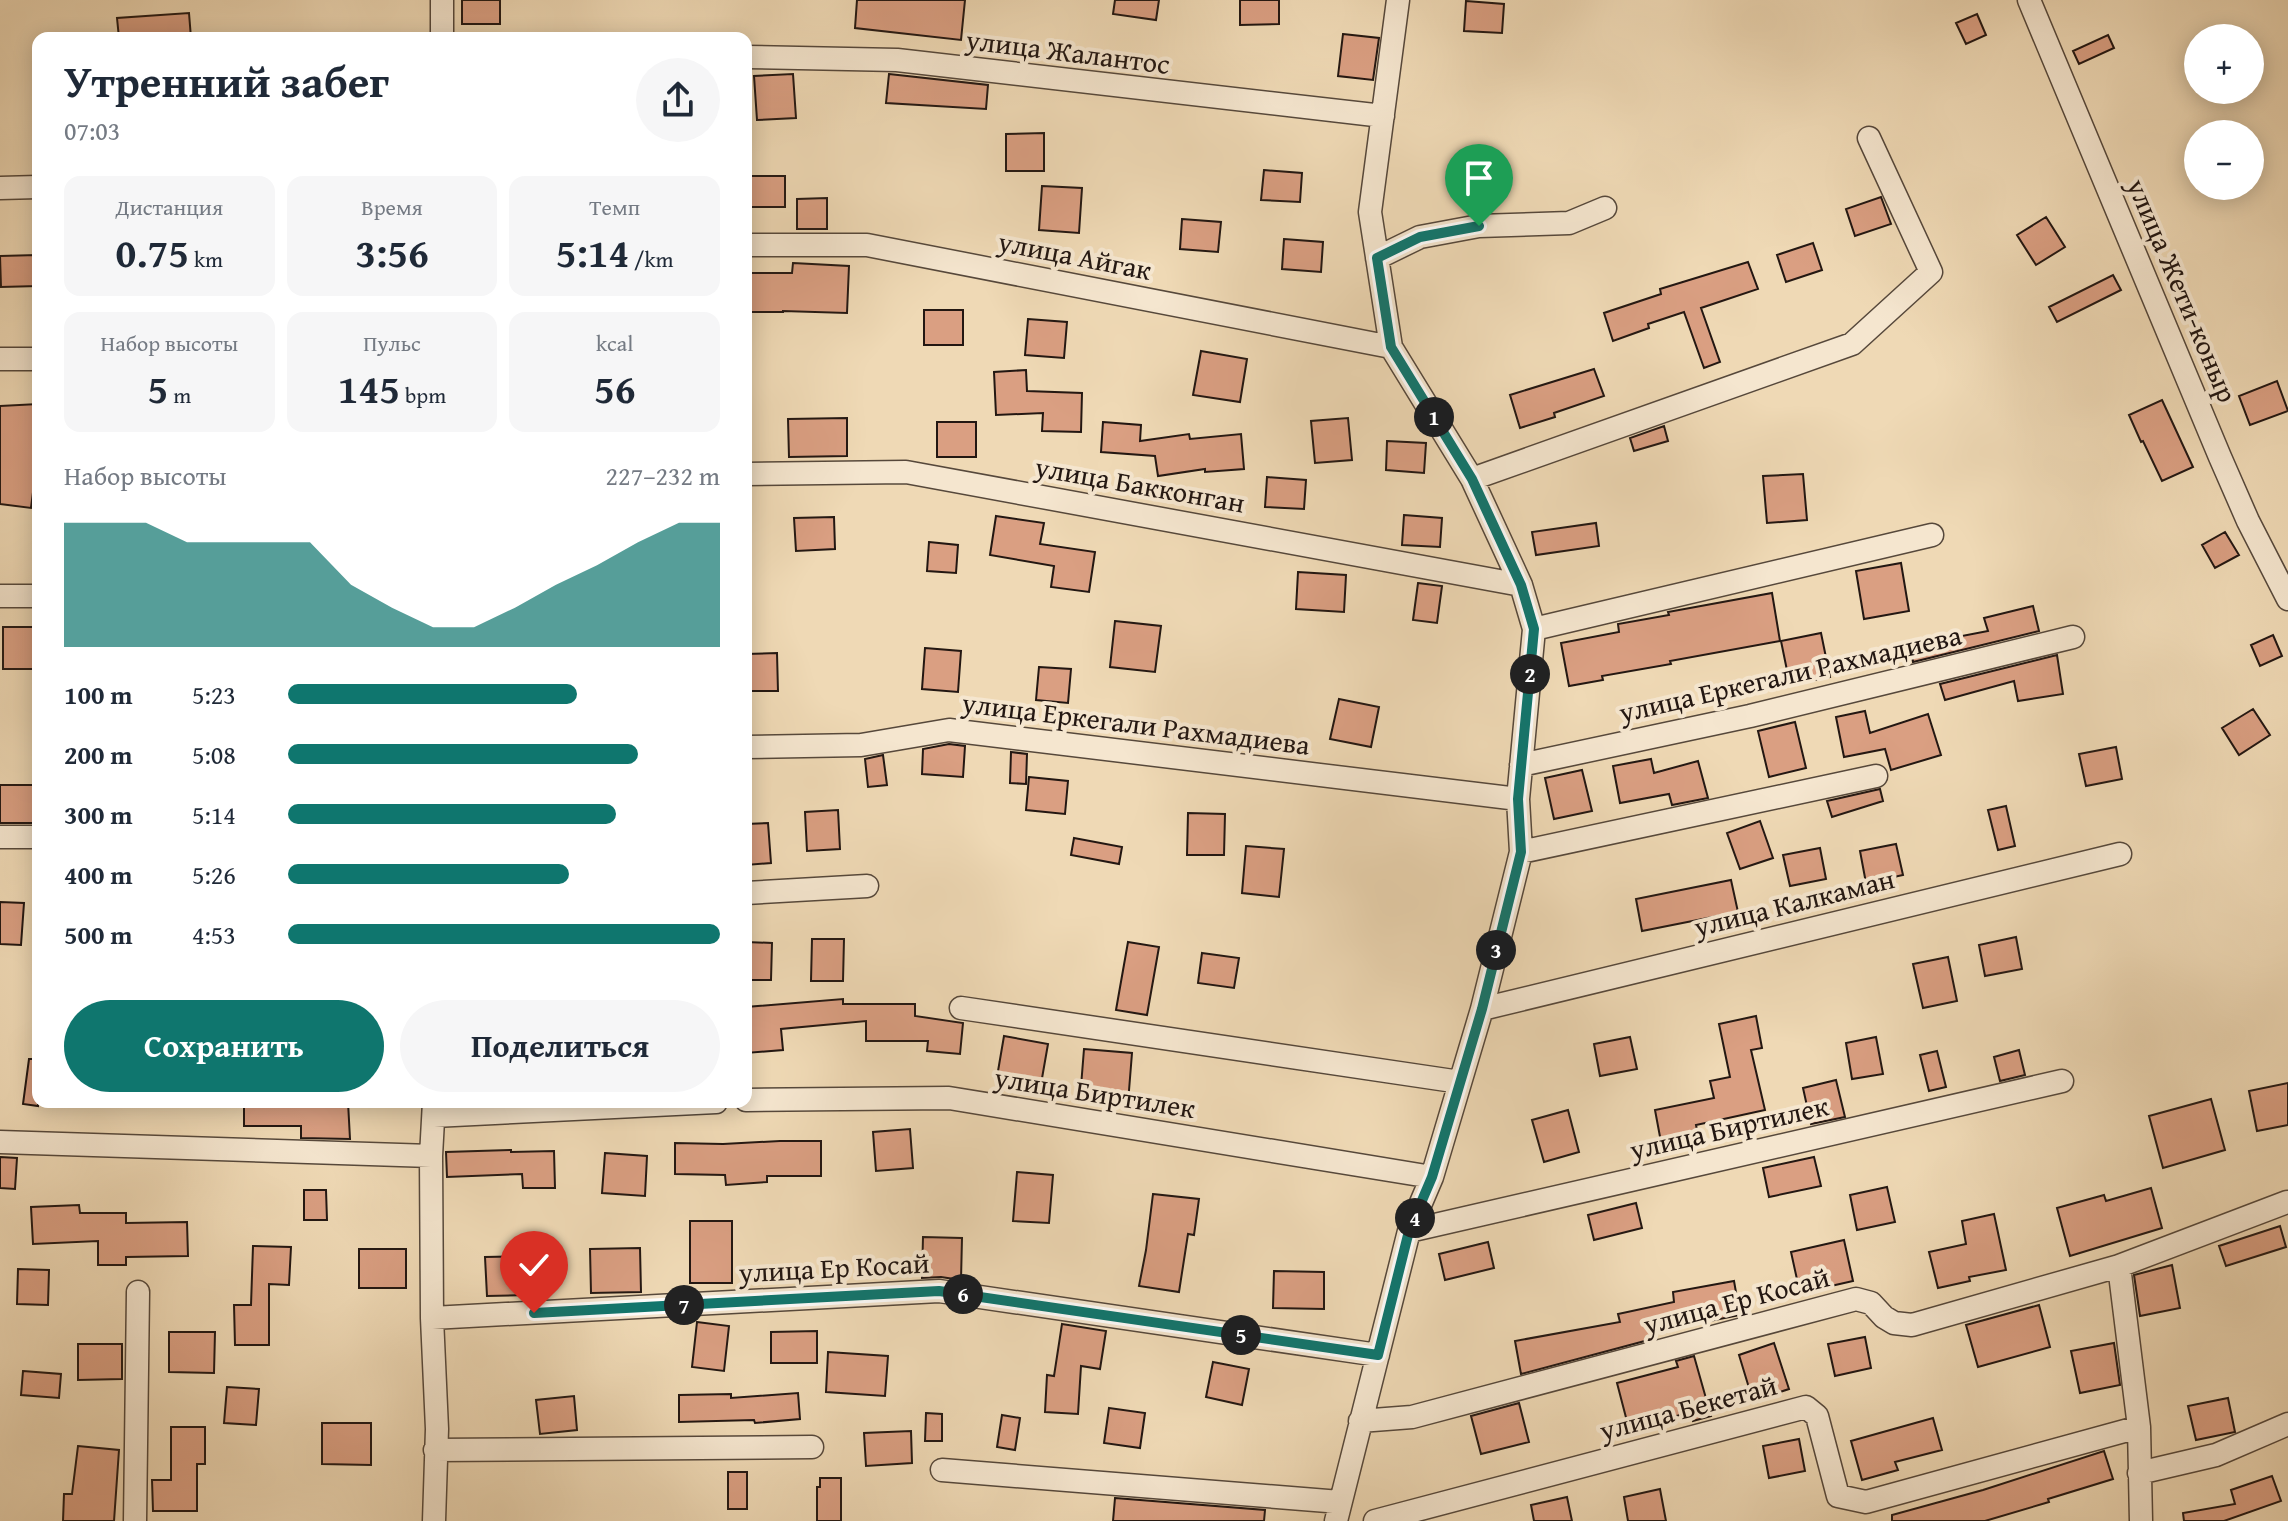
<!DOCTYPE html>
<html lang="ru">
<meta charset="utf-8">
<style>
body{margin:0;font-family:"Gentium Book Plus",serif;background:#f6f6f7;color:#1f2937;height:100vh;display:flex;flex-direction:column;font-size:30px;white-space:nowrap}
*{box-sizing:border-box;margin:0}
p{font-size:26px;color:#747a83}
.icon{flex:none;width:44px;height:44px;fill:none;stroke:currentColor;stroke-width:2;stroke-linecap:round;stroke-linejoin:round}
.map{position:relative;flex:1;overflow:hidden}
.side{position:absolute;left:32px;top:32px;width:720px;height:1076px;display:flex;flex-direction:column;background:#fff;border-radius:16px;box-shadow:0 4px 20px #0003}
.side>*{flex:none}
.tools{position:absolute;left:2184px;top:24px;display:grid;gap:16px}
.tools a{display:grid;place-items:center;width:80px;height:80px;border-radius:50%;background:#fff;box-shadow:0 4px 20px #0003;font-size:40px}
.pin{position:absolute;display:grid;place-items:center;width:68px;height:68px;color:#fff;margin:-82px -34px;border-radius:50% 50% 50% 0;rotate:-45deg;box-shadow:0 0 8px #0007}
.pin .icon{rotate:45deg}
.km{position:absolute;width:40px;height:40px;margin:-20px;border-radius:50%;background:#222;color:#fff;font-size:22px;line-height:40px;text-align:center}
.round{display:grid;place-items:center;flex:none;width:84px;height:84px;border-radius:42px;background:#f6f6f7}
.headline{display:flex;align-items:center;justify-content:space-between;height:136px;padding:0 32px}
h1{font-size:44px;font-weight:700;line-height:60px}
.stats{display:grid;grid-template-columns:repeat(3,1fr);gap:12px;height:136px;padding:8px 32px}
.stats div{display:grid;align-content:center;border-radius:16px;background:#f6f6f7;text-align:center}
.stats b{font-size:40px;font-weight:700}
.stats small{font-size:22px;font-weight:400}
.stats p{font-size:22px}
.chart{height:224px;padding:16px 32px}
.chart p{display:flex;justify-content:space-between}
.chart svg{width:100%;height:144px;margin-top:8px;fill:#0f766e;opacity:.7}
.cta{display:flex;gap:16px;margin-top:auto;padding:16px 32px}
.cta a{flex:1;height:92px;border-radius:48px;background:#0f766e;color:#fff;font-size:32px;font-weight:700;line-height:92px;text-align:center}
.cta a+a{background:#f6f6f7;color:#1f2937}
ul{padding:0 32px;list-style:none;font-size:26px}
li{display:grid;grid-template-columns:128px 96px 1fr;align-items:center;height:60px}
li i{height:20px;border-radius:10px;background:#0f766e}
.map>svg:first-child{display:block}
.building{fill:#da9f82;stroke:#231712;stroke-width:2}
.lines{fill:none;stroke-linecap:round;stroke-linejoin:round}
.minor-casing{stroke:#56483b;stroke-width:25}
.minor{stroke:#f5e6cf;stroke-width:22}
.route-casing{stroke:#fff;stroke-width:16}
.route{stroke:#0f766e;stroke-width:10}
.labels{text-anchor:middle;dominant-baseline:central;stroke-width:8;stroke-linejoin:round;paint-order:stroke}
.street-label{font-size:28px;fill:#231712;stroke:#f5e6cf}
</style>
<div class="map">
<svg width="2288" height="1521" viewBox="0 0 2288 1521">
<rect width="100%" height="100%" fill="#efd9b5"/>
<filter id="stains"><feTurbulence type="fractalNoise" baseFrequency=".0025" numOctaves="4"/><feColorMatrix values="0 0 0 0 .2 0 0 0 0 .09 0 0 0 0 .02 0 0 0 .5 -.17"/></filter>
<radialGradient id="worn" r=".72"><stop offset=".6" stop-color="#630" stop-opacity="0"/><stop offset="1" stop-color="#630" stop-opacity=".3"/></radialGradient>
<path class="building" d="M462 0H500V24H462Z
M857 0H965L961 40 855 28Z
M1115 0H1159L1156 20 1113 14Z
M1240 0H1279V24L1240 25Z
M1466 1 1504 4 1502 33 1464 31Z
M189 13 191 38H119L117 18Z
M1977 14 1986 35 1966 44 1956 23Z
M1343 34 1379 38 1373 80 1338 76Z
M2108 35 2114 48 2079 64 2073 51Z
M793 74 796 118 757 120 754 76Z
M889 74 988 85 986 109 886 103Z
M1044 133V171H1006V134Z
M1264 170 1302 173 1300 202 1261 200Z
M749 176H785V207H749Z
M1042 186 1082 188 1079 233 1039 230Z
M1881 197 1891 224 1855 236 1846 209Z
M827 198V229H797V199Z
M2046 217 2065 247 2036 265 2017 235Z
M1182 219 1221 222 1218 252 1180 249Z
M1284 239 1323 242 1321 272 1282 269Z
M1813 243 1822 270 1786 282 1777 255Z
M37 255 38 286 1 287 0 256Z
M1748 262 1758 289 1701 308 1720 362 1704 368 1684 312 1648 324 1649 328 1613 341 1604 313 1661 294 1660 289Z
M793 263 849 266 847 313 783 311V312H746V273H792Z
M2113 275 2121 290 2057 322 2049 307Z
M924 310H963V345H924Z
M1028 319 1067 322 1064 358 1025 355Z
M1201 351 1247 359 1240 402 1193 395Z
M1594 369 1604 396 1554 413 1555 417 1520 428 1510 395Z
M1026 370 1027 391 1082 393 1081 432 1042 431 1043 413 996 415 994 372Z
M2277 381 2288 411 2250 425 2239 396Z
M2162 400 2193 467 2162 481 2143 441 2141 442 2129 415Z
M38 404V453L31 508 0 504V406Z
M847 418V456L789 457 788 419Z
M1348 418 1352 460 1315 463 1311 421Z
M937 422H976V457H937Z
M1103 422 1141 425 1140 441 1189 434 1190 439 1241 434 1244 469 1205 472V469L1158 476 1155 456 1101 452Z
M1664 426 1668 441 1634 451 1630 438Z
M1387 441 1426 443 1424 473 1386 470Z
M1803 474 1807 520 1767 523 1763 476Z
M1267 477 1306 480 1304 509 1265 507Z
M1404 515 1442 518 1440 547 1402 545Z
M996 516 1044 523 1040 544 1095 552 1089 592 1051 587 1054 566 990 555Z
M834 517 835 549 796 551 794 518Z
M1596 523 1599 546 1536 555 1532 532Z
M2225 532 2239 555 2215 568 2202 545Z
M929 542 958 545 956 573 927 571Z
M1901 563 1909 611 1864 619 1856 571Z
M1298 572 1346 575 1344 612 1296 609Z
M1418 583 1442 586 1437 623 1413 620Z
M1772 593 1780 641 1670 661 1671 664 1602 676 1603 680 1569 686 1561 643 1619 632 1618 624 1669 615 1668 612Z
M2033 606 2039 631 1913 662 1910 646 1988 631 1984 618Z
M1115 621 1161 626 1155 672 1110 667Z
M3 627H38V669H3Z
M1821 633 1830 677 1790 685 1781 641Z
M2273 635 2282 656 2260 666 2251 645Z
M925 648 961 651 958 692 922 689Z
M777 653 778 691H746V654Z
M2057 655 2063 694 2018 701 2014 681 1945 700 1940 684Z
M1039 667 1071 669 1068 703 1036 700Z
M1339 699 1379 707 1371 747 1330 739Z
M2253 709 2270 735 2239 755 2222 728Z
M1865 711 1870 733 1928 714 1941 755 1891 770 1885 749 1844 757 1836 717Z
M1795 722 1806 768 1769 777 1758 731Z
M949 744 965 746 963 777 922 774 923 749Z
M2116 747 2122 779 2086 786 2079 754Z
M1011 752 1027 754 1026 784 1010 783Z
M883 755 887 785 868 787 865 759Z
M1651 759 1654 773 1698 761 1708 798 1672 805 1669 794 1620 803 1613 766Z
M1582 770 1592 811 1554 819 1545 778Z
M1029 777 1068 781 1065 814 1026 810Z
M0 785H35L36 823H0Z
M1880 789 1883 801 1832 817 1827 801Z
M2006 806 2015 846 1998 850 1988 810Z
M838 810 840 849 807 851 805 812Z
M1188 813 1225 814 1224 855H1187Z
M1760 821 1773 858 1740 869 1727 833Z
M768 823 771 863 746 865V824Z
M1074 838 1122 847 1119 864 1071 855Z
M1896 844 1903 875 1866 883 1860 851Z
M1246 846 1284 849 1279 897 1242 893Z
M1820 848 1826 879 1790 886 1783 855Z
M1731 880 1738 912 1642 931 1636 899Z
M0 902 24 903 21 945 0 944Z
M2016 937 2022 969 1985 976 1979 945Z
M812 939H844L843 981H811Z
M746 942 772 943 771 980H746Z
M1128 942 1159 947 1147 1015 1116 1010Z
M1202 953 1239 958 1234 988 1198 983Z
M1948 957 1957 1001 1923 1008 1913 964Z
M843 999V1004H915V1016L963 1023 960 1054 927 1051 928 1041H866V1021L781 1029 783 1050 746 1053V1007Z
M1756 1016 1762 1048 1751 1050 1765 1110 1696 1125 1698 1134 1661 1142 1655 1110 1714 1098 1710 1081 1730 1077 1719 1024Z
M1004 1036 1048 1044 1041 1084 997 1077Z
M1630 1037 1637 1069 1600 1076 1594 1044Z
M1876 1037 1883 1074 1852 1079 1846 1043Z
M1084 1049 1132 1053 1128 1103 1080 1099Z
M2019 1050 2025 1075 2000 1081 1994 1057Z
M1937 1051 1946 1087 1929 1091 1920 1055Z
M29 1059H38V1106L23 1104Z
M1836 1080 1845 1117 1811 1124 1803 1088Z
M2288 1083V1125L2257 1131 2249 1091Z
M2211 1099 2225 1150 2163 1168 2149 1116Z
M244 1102H348L350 1139 301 1138V1126H244Z
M1568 1110 1579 1152 1544 1162 1532 1120Z
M910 1129 913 1168 876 1171 873 1132Z
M780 1141H821V1176H767V1182L726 1185 725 1175 675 1174V1143L723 1144Z
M511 1150V1152L554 1151 555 1188H523L522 1174 447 1177 446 1152Z
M605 1153 647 1156 645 1196 602 1193Z
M0 1157 17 1158 15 1189 0 1188Z
M1814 1157 1821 1186 1769 1197 1763 1168Z
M1017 1172 1053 1175 1049 1223 1013 1221Z
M1887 1187 1895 1222 1857 1230 1850 1195Z
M2151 1188 2162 1228 2070 1256 2057 1208 2104 1195 2106 1201Z
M304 1190H326L327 1220H304Z
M1153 1194 1199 1199 1194 1235 1188 1234 1179 1292 1139 1286 1146 1250Z
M1636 1203 1642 1228 1594 1240 1588 1215Z
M79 1205 80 1213H126V1223L187 1222 188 1256 126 1257V1265H98V1241L33 1244 31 1207Z
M1994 1214 2006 1270 1969 1277 1970 1281 1938 1288 1929 1252 1966 1244 1962 1221Z
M690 1221H732V1283H690Z
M2280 1226 2286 1247 2226 1266 2219 1246Z
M923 1237 962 1238 961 1280 941 1277 922 1278Z
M1844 1240 1853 1281 1800 1293 1791 1252Z
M1488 1242 1494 1268 1445 1280 1439 1254Z
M253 1246 291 1247 289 1285 269 1284V1345H235L234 1305H251Z
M640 1248 641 1292 591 1293 590 1249Z
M359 1249H406V1288H359Z
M526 1256 528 1295 487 1296 485 1257Z
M2172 1265 2180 1308 2140 1316 2134 1275Z
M18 1269 49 1270 48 1305 17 1304Z
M1274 1271 1324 1272V1309L1273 1308Z
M1734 1281 1740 1315 1654 1332 1656 1338 1521 1374 1515 1341 1620 1322 1618 1314 1674 1302 1673 1292Z
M2039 1305 2050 1347 1978 1367 1966 1325Z
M697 1322 729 1326 724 1371 692 1367Z
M1062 1324 1106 1331 1100 1369 1081 1366 1078 1414 1045 1412 1047 1375 1054 1376Z
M817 1331V1363H771V1332Z
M169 1332H215L214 1373 169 1372Z
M1865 1337 1871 1368 1835 1376 1828 1344Z
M1774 1343 1789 1389 1753 1401 1739 1355Z
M2114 1343 2120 1385 2080 1393 2071 1351Z
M78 1344H122V1379L78 1380Z
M828 1352 888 1356 885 1396 826 1392Z
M1694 1356 1711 1416 1693 1421 1691 1412 1629 1429 1617 1383 1678 1367 1676 1361Z
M1213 1362 1249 1369 1242 1405 1206 1397Z
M23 1371 61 1374 59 1398 21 1395Z
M227 1387 259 1389 256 1425 224 1423Z
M798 1393 800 1419 755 1423 754 1420 679 1422V1395L731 1394V1398Z
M574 1396 577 1430 540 1434 536 1400Z
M2228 1398 2235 1432 2196 1440 2188 1406Z
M1519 1403 1529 1442 1481 1454 1471 1416Z
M1109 1408 1145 1413 1140 1448 1104 1443Z
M926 1413 942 1414V1441H925Z
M1002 1415 1020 1418 1015 1450 997 1447Z
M1933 1418 1942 1450 1895 1462 1898 1470 1862 1480 1851 1441Z
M322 1423H371V1465L322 1464Z
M171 1427H205V1464H197V1511H153L152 1480H171Z
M911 1431 912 1463 866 1466 864 1433Z
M1799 1439 1805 1471 1769 1478 1763 1446Z
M78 1446 119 1450 114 1521H63L64 1494H72Z
M2104 1451 2113 1479 2048 1499 2049 1502 1985 1521H1892V1515L1983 1490Z
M728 1472H747V1509H728Z
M2272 1476 2281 1501 2224 1521H2184L2183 1513 2235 1504 2231 1490Z
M820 1478H841V1521H817V1487H820Z
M1660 1489 1666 1521H1628L1624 1497Z
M1567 1497 1572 1521H1534L1531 1505Z
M1115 1498 1265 1510 1264 1521H1113Z"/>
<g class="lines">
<g class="minor-casing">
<path id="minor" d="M442 0V38
M2029 0 2220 457 2248 521 2288 599
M746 57 897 60 1383 116
M0 188 38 187
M746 245H867L1391 347
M1377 258 1420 237 1479 226 1569 223 1605 208
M0 359H38
M746 474 906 472 1521 585
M1472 479 1852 344 1931 272 1869 138
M0 596H38
M1534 629 1932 535
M746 747 861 745 949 730 1518 799
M1521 765 1750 716 2073 637
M0 837H38
M1521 852 1876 776
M746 893 867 886
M961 1008 1460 1082
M1482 1009 2120 854
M746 1100 949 1098 1432 1177
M434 1116 716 1102
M0 1142 431 1156
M1409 1231 2062 1081
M432 1318 939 1291 1378 1355
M1360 1421 1412 1417 1856 1299 1871 1303 1884 1317 1894 1323 1912 1325 2119 1266
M435 1450 812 1447
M942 1470 1340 1502
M2139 1473 2216 1455 2288 1424
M135 1521 138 1292
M434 1521 437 1429 432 1318 431 1156 434 1102
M1336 1521 1409 1231 1432 1177 1482 1009 1521 852 1518 799 1534 629 1521 585 1472 479 1391 347 1370 212 1398 0
M1375 1521 1806 1407 1817 1416 1838 1496 1866 1502 2139 1427
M2141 1521 2139 1427 2119 1266 2287 1202"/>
</g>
<use href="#minor" class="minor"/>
</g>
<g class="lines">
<g class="route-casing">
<path id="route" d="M534 1313 939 1291 1378 1355 1409 1231 1432 1177 1482 1009 1521 852 1518 799 1534 629 1521 585 1472 479 1391 347 1377 258 1420 237 1479 226"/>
</g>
<use href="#route" class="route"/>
</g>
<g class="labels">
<g class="street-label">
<text transform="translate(1068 51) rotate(7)">улица Жалантос</text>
<text transform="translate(1075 255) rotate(11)">улица Айгак</text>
<text transform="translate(2183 290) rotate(67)">улица Жети-коныр</text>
<text transform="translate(1140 484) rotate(10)">улица Бакконган</text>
<text transform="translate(1790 673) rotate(-13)">улица Еркегали Рахмадиева</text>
<text transform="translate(1136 723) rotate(7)">улица Еркегали Рахмадиева</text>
<text transform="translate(1794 902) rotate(-14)">улица Калкаман</text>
<text transform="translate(1095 1092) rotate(9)">улица Биртилек</text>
<text transform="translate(1729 1127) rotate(-13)">улица Биртилек</text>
<text transform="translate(834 1267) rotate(-3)">улица Ер Косай</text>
<text transform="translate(1736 1300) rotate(-15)">улица Ер Косай</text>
<text transform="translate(1688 1407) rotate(-15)">улица Бекетай</text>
</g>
</g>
<rect width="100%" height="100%" filter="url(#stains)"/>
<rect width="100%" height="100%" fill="url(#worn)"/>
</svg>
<div class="tools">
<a>+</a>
<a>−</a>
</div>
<div class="pin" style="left:1479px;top:226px;background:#1e9e55"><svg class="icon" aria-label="arrive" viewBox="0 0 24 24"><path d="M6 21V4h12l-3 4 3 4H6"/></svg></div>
<div class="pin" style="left:534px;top:1313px;background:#d93025"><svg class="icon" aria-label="check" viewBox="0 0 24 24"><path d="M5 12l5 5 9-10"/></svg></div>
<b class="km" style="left:1434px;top:417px">1</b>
<b class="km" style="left:1530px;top:674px">2</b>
<b class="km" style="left:1496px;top:950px">3</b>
<b class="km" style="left:1415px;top:1218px">4</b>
<b class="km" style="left:1241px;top:1335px">5</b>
<b class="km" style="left:963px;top:1294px">6</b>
<b class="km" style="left:684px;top:1305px">7</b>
<section class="side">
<div class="headline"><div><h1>Утренний забег</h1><p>07:03</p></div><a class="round"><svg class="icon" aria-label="share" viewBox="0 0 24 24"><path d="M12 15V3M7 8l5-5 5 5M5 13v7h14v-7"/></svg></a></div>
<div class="stats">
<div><p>Дистанция</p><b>0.75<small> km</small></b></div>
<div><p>Время</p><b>3:56</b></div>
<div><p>Темп</p><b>5:14<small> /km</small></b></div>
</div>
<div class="stats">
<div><p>Набор высоты</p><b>5<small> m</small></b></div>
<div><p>Пульс</p><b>145<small> bpm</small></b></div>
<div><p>kcal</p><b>56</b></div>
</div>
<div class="chart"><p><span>Набор высоты</span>227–232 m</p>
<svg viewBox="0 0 160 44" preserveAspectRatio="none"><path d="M0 44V6L10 6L20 6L30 12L40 12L50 12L60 12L70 25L80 32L90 38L100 38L110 32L120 25L130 19L140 12L150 6L160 6V44z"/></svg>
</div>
<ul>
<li><b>100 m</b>5:23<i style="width:67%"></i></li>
<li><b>200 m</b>5:08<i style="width:81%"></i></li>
<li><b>300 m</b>5:14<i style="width:76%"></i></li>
<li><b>400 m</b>5:26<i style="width:65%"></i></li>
<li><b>500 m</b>4:53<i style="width:100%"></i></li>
</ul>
<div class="cta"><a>Сохранить</a><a>Поделиться</a></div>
</section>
</div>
